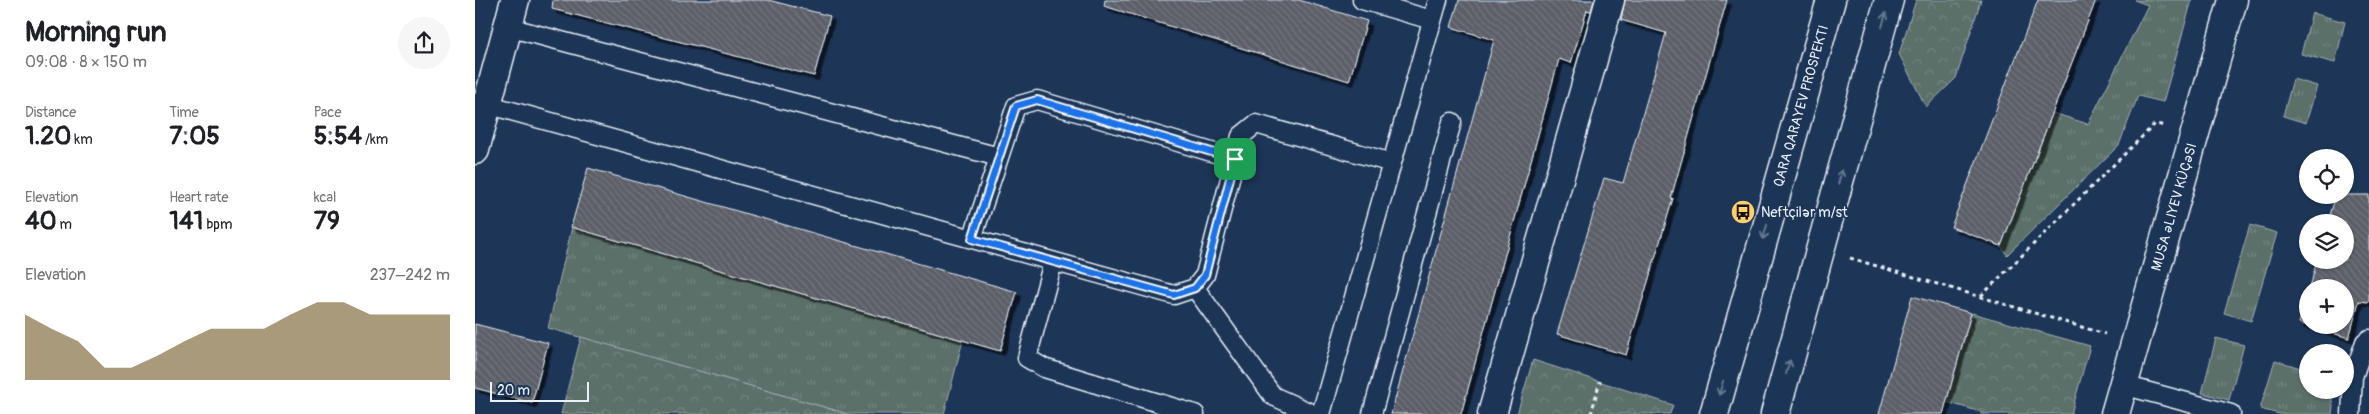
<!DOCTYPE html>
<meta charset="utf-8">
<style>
body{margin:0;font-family:Pangolin,sans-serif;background:#f6f6f6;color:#202124;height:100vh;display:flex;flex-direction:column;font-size:19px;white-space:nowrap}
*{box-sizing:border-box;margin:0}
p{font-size:16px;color:#757577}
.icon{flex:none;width:28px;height:28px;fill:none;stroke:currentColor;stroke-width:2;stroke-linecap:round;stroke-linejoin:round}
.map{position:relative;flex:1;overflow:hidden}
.drawer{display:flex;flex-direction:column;background:#fff;width:475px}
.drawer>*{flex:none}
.fabs{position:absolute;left:1824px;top:149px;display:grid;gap:10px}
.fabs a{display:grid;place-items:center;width:55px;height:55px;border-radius:50%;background:#fff;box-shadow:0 1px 4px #0004;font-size:25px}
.scale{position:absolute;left:15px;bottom:12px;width:99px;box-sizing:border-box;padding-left:5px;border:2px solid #e8f1f8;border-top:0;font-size:14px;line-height:18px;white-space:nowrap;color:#e8f1f8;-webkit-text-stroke:4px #1d3557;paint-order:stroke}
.pin{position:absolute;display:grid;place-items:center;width:42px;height:42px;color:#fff;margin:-21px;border-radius:10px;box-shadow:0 2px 8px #0006}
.round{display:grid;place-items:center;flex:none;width:52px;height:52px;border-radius:26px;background:#f6f6f6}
.headline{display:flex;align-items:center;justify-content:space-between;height:85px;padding:0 25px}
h1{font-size:28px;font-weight:800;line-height:38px}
.figures{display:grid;grid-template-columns:repeat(3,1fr);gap:8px;height:85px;padding:5px 25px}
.figures div{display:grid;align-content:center}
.figures b{font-size:25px;font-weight:800}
.figures small{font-size:14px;font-weight:400}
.figures p{font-size:14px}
.chart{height:140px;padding:10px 25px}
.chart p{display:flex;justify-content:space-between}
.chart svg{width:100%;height:90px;margin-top:5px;fill:#847042;opacity:.7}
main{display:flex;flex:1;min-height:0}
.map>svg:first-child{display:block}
.grass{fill:url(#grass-tufts);stroke:#a2b0b2}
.forest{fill:url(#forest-crowns);stroke:#a2b0b2}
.building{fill:url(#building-back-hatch);stroke:#e8f1f8;filter:url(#shadow)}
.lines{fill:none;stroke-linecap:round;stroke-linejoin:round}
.service-casing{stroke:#e8f1f8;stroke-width:21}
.minor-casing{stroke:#e8f1f8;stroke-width:31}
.tertiary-casing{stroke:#e8f1f8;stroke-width:31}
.primary-casing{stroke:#e8f1f8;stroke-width:31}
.path{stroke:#e8f1f8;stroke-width:3;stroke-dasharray:4 4;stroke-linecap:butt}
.service{stroke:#1d3557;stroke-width:18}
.minor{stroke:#1d3557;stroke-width:28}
.tertiary{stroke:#1d3557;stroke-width:28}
.primary{stroke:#1d3557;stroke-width:28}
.oneway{stroke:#64778f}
.route-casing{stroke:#fff;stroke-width:10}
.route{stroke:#1a73e8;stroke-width:6}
.labels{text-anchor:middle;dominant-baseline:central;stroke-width:4;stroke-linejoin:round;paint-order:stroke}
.street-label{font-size:14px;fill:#e8f1f8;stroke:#1d3557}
.poi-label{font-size:14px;fill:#e8f1f8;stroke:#1d3557;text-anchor:start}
</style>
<main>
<section class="drawer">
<div class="headline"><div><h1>Morning run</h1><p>09:08 · 8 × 150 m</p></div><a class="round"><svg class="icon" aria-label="share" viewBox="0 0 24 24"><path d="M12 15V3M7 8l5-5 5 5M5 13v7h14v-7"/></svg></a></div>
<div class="figures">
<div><p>Distance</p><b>1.20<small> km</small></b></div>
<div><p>Time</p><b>7:05</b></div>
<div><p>Pace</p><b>5:54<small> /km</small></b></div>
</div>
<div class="figures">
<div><p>Elevation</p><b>40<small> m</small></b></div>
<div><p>Heart rate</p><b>141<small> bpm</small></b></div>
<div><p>kcal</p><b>79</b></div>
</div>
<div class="chart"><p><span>Elevation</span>237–242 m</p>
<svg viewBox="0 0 160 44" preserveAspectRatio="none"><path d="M0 44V12L10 19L20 25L30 38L40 38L50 32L60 25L70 19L80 19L90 19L100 12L110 6L120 6L130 12L140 12L150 12L160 12V44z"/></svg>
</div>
</section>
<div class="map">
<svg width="1894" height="414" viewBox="0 0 1894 414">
<defs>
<pattern id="grass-tufts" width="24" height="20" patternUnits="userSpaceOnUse" patternTransform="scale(1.25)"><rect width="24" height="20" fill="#5b706b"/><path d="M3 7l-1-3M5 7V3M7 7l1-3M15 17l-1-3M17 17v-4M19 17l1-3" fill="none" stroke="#738581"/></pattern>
<pattern id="forest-crowns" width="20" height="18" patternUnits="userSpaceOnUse" patternTransform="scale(1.25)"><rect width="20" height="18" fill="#5b706b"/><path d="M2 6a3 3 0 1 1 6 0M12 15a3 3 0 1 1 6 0" fill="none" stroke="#738581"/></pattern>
<pattern id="building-back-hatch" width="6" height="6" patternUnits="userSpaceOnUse" patternTransform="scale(1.25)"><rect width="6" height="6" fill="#5c5e67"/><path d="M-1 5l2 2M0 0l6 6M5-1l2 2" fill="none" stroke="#73767e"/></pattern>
<filter id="shadow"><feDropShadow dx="4.5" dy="4.5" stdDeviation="0" flood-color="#0009"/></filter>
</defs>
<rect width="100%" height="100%" fill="#1d3557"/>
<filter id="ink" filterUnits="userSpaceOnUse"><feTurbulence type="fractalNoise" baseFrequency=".02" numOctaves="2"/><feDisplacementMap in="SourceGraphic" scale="10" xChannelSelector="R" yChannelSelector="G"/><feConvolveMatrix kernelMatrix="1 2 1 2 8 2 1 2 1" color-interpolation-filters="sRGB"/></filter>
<g filter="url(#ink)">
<path class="grass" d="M1659 0H1717L1688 102 1663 96 1644 145 1532 255 1526 246 1578 113 1613 124 1673 5Z
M1837 13 1870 22 1860 63 1826 54Z
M1818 79 1842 86 1831 123 1808 116Z
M1775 225 1802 233 1776 321 1749 313Z
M97 227 488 340 469 414H373L73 328Z
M1741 338 1769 345 1754 400 1727 393Z
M1800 360 1832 370V390H1855L1858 406 1857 414H1804L1785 409Z"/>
<path class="forest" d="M1441 0H1506L1481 78 1451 107 1424 54Z
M1497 313 1615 346 1596 414H1506V412L1471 402Z
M106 337 373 414H86Z
M1058 360 1198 405 1195 414H1042Z"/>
<path class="building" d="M78 0H293L355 16 339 76 77 9Z
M630 0H824L892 21 874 81 629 6Z
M984 0H1119L1116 11 1112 10 1096 63 1084 59 986 414H916L1019 40 976 27Z
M1150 0H1252L1196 198H1198L1151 355 1082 334 1129 178 1148 183 1191 33 1146 20Z
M1563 0H1621L1526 246 1476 227Z
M113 168 542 292 525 351 96 227Z
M1861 195H1894V302L1884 301 1874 338 1824 323 1832 295V325H1870V288H1835L1842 260H1870V222H1853Z
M1437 296 1496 313 1468 414H1404Z
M0 324 73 343 57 403 0 388Z"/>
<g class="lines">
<g class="service-casing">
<path id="service" d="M887 0 957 20
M33 27 524 157
M4 102 699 295 720 288 730 275 766 136 781 124 917 163
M497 239 541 106 562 100 760 159
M578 262 552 358 569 368 720 414
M720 288 798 396 838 414
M1648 385 1756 414
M846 414 963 0
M897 414 977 122
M1876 414 1878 377 1890 342 1894 339"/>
</g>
<g class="minor-casing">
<path id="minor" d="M0 150 40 0
M1017 414 1135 0"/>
</g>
<g class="tertiary-casing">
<path id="tertiary" d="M1640 414 1758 0"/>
</g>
<g class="primary-casing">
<path id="primary" d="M1239 414 1356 0
M1300 414 1414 0"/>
</g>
<path class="path" d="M1375 258 1630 334
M1506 296 1680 124 1691 126
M1116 414 1125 381"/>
<use href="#service" class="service"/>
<use href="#minor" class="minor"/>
<use href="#tertiary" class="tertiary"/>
<use href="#primary" class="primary"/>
</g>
<defs><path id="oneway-shaft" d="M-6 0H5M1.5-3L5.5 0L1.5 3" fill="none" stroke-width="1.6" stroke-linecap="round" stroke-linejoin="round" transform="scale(1.25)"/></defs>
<g class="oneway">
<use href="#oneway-shaft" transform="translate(1409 20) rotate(-75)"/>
<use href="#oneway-shaft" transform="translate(1365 177) rotate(-75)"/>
<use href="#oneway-shaft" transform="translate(1290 232) rotate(106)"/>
<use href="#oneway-shaft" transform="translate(1313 367) rotate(-74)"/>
<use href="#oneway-shaft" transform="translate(1246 388) rotate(106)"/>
</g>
</g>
<g class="lines" filter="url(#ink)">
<g class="route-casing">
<path id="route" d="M562 100 760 159 730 275 720 288 699 295 497 239 541 106Z"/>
</g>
<use href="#route" class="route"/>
</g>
<defs>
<g id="bus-disc" transform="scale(1.25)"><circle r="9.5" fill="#ffd166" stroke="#1d3557"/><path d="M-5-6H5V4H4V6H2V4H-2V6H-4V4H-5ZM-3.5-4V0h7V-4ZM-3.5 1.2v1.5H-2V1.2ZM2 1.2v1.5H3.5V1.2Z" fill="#111"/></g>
</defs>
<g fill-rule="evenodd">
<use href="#bus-disc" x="1268" y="212"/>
</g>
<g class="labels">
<g class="street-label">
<text transform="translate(1326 106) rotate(-74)">QARA QARAYEV PROSPEKTI</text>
<text transform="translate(1699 207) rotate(-74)">MUSA ƏLIYEV KÜÇƏSI</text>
</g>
<g class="poi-label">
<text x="1286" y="212">Neftçilər m/st</text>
</g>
</g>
</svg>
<div class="fabs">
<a><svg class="icon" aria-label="locate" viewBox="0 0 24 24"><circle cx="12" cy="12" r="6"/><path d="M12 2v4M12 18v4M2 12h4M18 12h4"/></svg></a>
<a><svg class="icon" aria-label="layers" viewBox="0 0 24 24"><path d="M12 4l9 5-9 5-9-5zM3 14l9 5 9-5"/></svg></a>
<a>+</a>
<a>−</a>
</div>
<div class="scale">20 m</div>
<div class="pin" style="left:760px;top:159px;background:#1e9e55"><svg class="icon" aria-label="arrive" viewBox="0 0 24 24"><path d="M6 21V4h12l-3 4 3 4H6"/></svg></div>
</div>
</main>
